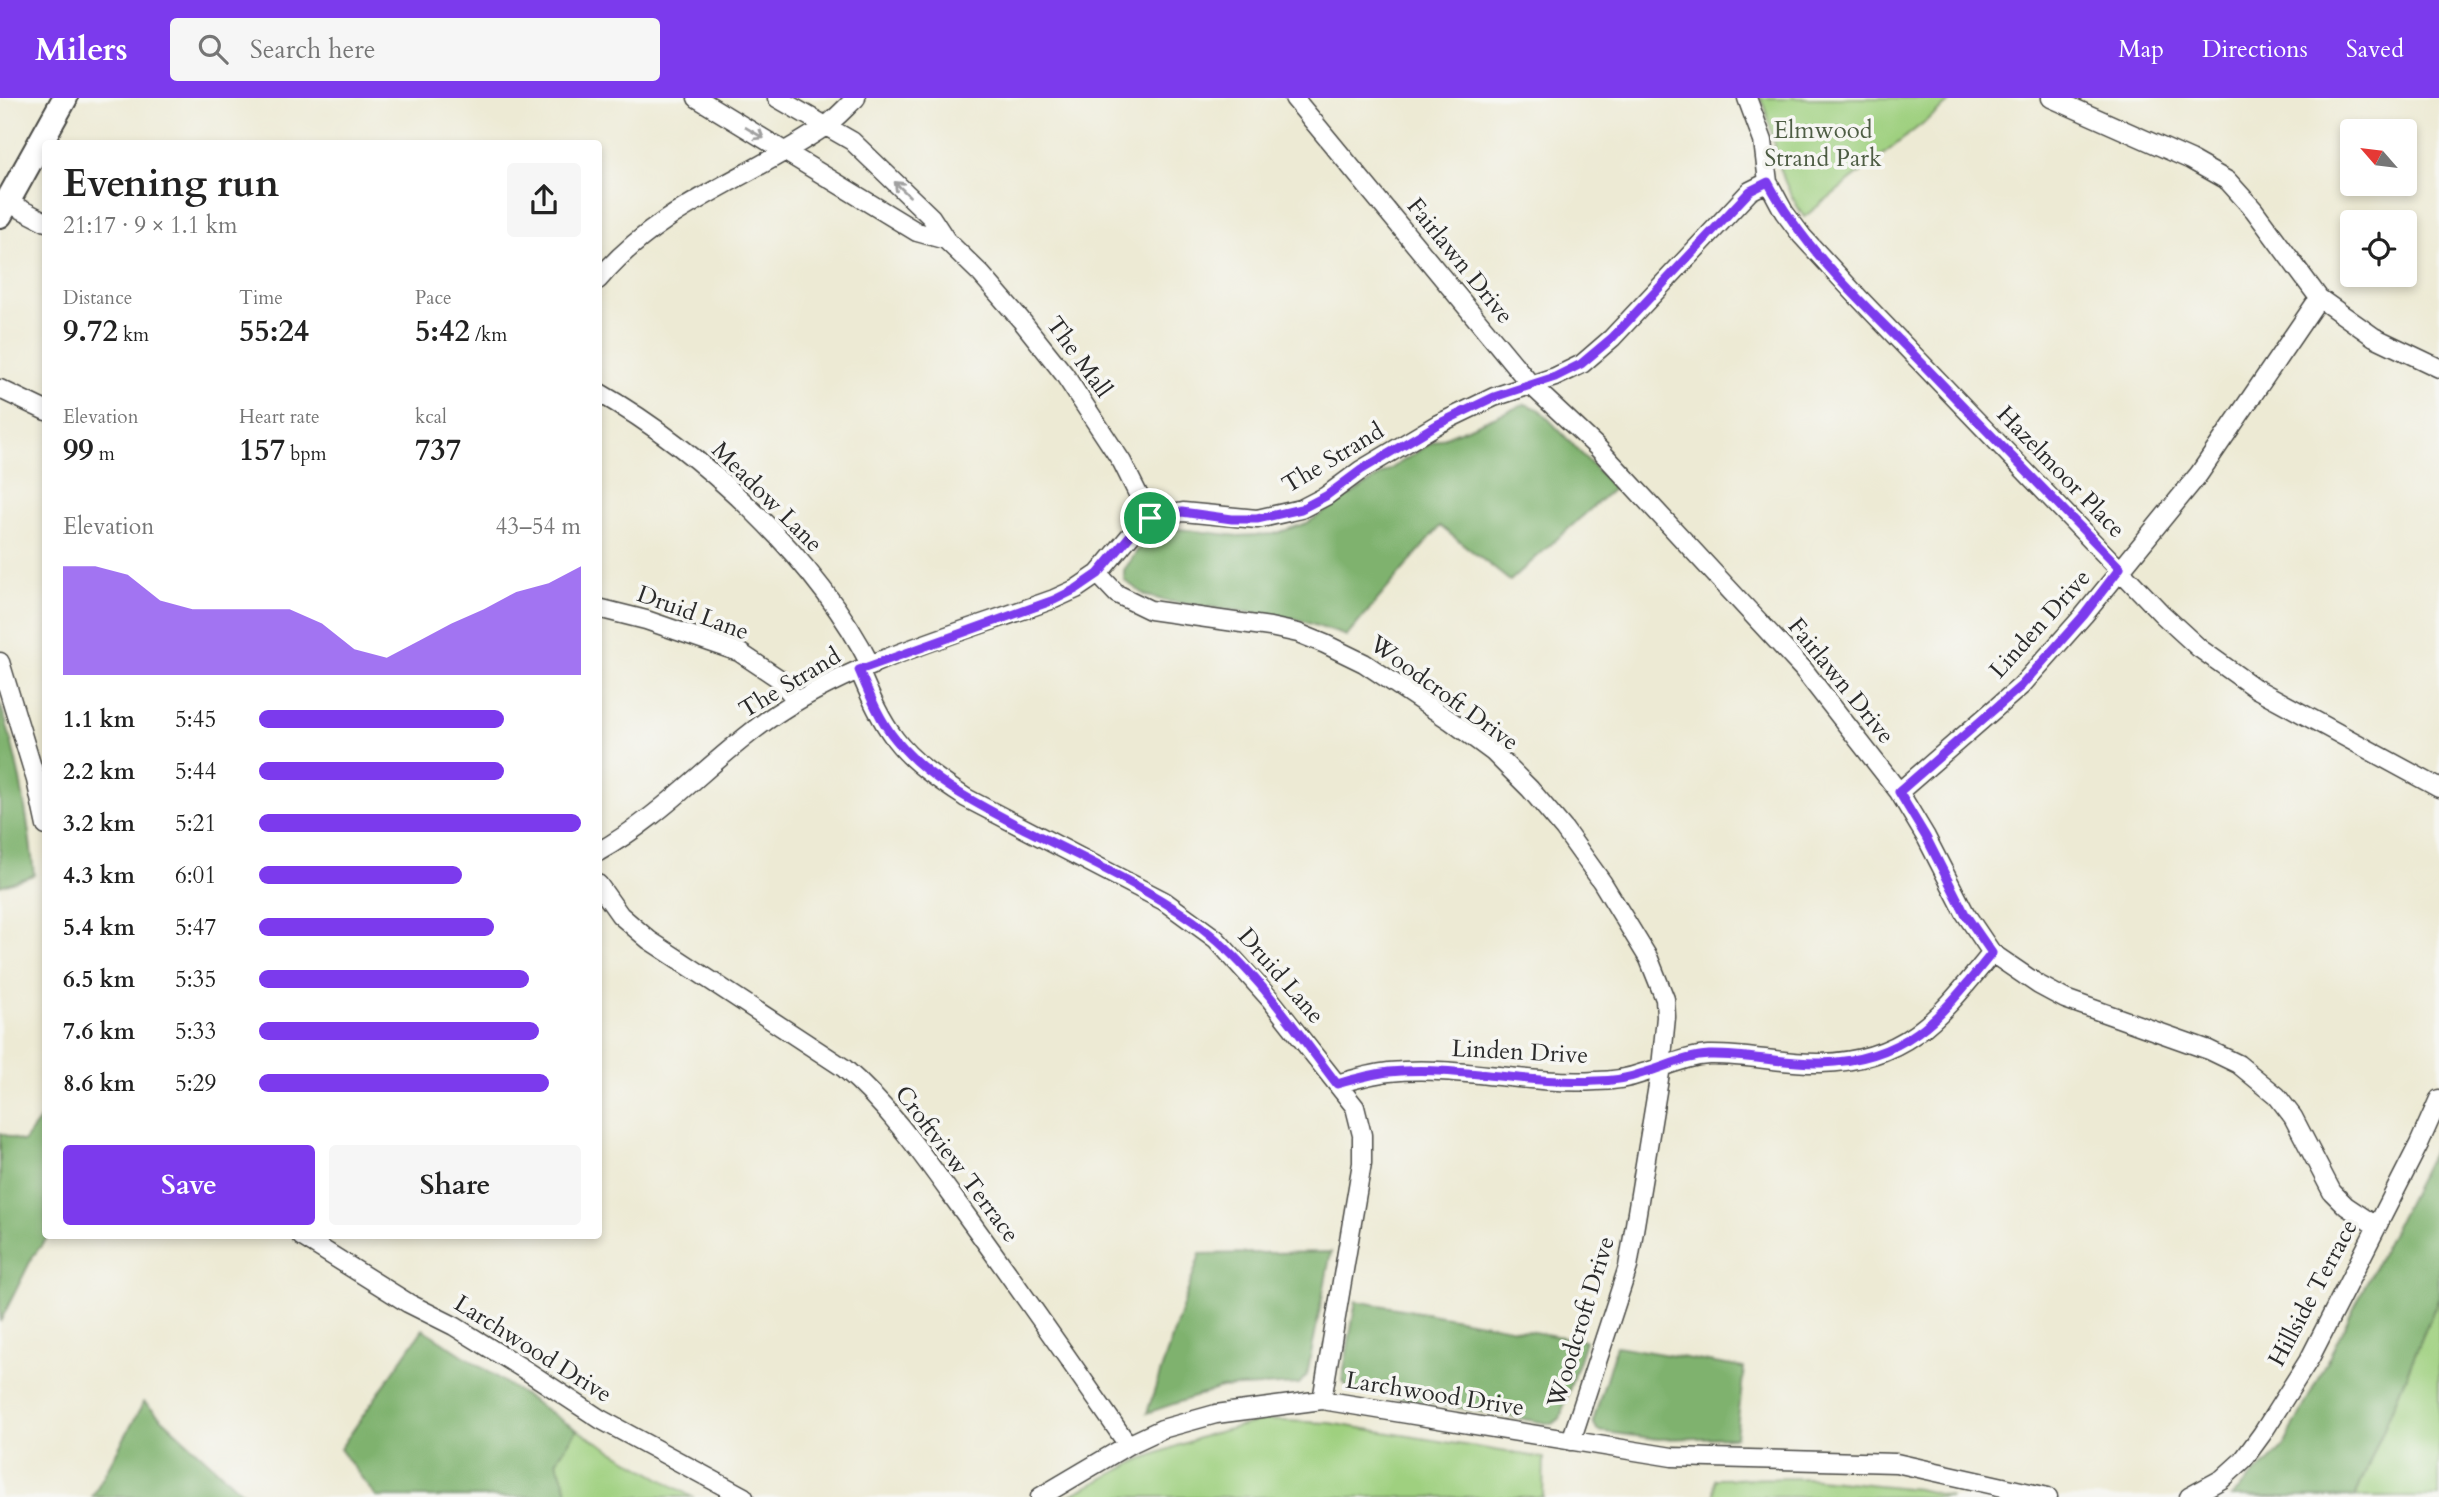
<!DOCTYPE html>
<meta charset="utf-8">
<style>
body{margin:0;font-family:Cardo,serif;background:#f6f6f6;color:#222;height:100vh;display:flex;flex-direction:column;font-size:26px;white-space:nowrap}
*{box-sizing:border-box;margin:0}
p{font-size:23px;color:#767676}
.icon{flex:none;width:38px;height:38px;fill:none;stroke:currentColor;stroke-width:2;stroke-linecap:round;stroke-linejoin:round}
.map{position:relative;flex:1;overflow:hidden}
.drawer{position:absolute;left:42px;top:42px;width:560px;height:1099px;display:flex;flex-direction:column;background:#fff;border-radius:7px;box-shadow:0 4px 10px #0003}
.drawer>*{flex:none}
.needle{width:46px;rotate:298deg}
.controls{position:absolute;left:2340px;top:21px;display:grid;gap:14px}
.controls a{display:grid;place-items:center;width:77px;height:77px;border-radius:7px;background:#fff;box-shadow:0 4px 10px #0003;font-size:35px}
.pin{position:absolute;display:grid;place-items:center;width:60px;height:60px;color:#fff;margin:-30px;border:4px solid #fff;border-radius:50%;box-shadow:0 2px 7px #0007}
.round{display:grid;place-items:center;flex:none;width:74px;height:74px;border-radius:7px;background:#f6f6f6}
.overview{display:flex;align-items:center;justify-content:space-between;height:119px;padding:0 21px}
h1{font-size:38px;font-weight:600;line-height:52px}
.stats{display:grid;grid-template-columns:repeat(3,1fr);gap:10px;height:119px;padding:7px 21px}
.stats div{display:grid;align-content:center}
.stats b{font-size:30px;font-weight:600}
.stats small{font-size:19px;font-weight:400}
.stats p{font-size:19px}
.chart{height:196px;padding:14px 21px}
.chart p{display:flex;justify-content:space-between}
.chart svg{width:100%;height:126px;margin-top:7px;fill:#7c3aed;opacity:.7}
.cta{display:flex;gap:14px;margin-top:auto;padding:14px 21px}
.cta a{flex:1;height:80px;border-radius:7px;background:#7c3aed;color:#fff;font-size:28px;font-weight:600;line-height:80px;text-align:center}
.cta a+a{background:#f6f6f6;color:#222}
ul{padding:0 21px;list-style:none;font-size:23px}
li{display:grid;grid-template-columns:112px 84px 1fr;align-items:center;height:52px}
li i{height:18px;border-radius:9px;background:#7c3aed}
header{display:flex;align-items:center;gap:42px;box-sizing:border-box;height:98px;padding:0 35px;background:#7c3aed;color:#fff}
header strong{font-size:33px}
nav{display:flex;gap:38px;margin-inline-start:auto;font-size:24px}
.search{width:490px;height:63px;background:#f6f6f6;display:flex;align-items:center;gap:18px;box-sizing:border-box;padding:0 24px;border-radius:7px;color:#767676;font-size:26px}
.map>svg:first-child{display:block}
.green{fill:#9fd07f;stroke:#657e55;stroke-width:2}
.forest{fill:#7fb26e;stroke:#556e4c;stroke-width:2}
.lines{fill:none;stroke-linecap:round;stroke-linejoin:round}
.minor-casing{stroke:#484844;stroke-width:21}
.secondary-casing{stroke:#484844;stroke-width:28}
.minor{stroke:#fff;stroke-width:18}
.secondary{stroke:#fff;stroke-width:24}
.oneway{stroke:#a0a0a0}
.route-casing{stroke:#fff;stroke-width:14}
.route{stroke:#7c3aed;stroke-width:9}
.labels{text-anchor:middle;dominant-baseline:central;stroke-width:7;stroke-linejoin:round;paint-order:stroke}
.park-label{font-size:24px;fill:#4e5d44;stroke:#f6f6f2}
.street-label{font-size:24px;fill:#2b2b2b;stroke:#f6f6f2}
</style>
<header>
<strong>Milers</strong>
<div class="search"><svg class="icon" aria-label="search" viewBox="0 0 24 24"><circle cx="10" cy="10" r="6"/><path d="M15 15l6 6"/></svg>Search here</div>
<nav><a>Map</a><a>Directions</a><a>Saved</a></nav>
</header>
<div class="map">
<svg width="2439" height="1399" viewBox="0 0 2439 1399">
<rect width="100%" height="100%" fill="#f6f6f2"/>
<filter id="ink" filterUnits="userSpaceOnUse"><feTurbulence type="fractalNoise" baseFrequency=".0143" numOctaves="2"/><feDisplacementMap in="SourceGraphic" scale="14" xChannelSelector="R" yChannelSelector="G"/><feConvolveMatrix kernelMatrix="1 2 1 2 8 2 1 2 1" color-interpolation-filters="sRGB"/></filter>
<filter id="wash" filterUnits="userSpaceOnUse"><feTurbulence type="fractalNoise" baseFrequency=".00686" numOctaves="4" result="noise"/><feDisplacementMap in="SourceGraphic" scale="28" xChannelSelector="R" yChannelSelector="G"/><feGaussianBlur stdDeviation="1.57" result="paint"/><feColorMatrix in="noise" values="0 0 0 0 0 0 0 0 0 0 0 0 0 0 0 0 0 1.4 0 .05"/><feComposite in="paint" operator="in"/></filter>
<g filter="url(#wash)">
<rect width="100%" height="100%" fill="#edead4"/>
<path class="green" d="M1760 0H1955L1804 119C1794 103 1785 88 1780 69 1772 46 1772 22 1760 0Z
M2439 1199V1399H2355Z
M1263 1322 1329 1325 1544 1360 1543 1399H1067L1139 1362 1207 1337Z
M577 1332 692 1399H566L568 1394 556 1363Z
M1808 1380 1917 1391 1952 1399H1714L1715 1381Z"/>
<path class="forest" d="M1525 306 1539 311 1614 390 1510 483 1440 428 1347 538 1296 521 1166 503 1145 497 1124 482V472L1142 446 1160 434 1179 431 1238 438 1274 436 1307 425 1431 345Z
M0 605C19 661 28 719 34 777L0 788Z
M45 1015 46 1138H49L33 1158 0 1224V1035L23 1044Z
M2439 1041V1199L2355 1399H2231L2283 1350Z
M1331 1154 1307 1277 1299 1286 1221 1290 1147 1315 1200 1156Z
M1356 1203 1585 1243 1560 1320 1552 1326 1348 1291 1342 1283Z
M423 1231 577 1332 556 1363 568 1394 566 1399H376L340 1351Z
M1616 1248 1744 1270 1736 1339 1658 1341 1598 1333 1593 1324Z
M144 1304 247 1399H92Z"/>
</g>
<g filter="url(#ink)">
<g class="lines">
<g class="minor-casing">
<path id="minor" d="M697 0 917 134 946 142
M777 0 852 43 931 119 946 142 981 176 1021 222 1064 276 1122 364 1150 420
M1294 0 1531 287 1597 349 1803 571 1899 694 1926 739 1965 815 1992 855 2039 887 2065 901 2209 952 2238 966 2277 998 2293 1019 2332 1094 2346 1108 2376 1128
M1747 0 1763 43 1768 84 1784 114 1802 138 1859 200 2162 516 2199 550 2255 590 2439 690
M2051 0 2191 62 2228 83 2254 112 2319 200 2374 239 2439 270
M7 104 46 124
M598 182C661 107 746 82 824 29 836 21 846 9 856 0
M0 291 46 313
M598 294C700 352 818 462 871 568
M1098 476 1117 496 1150 512 1270 529 1298 535 1325 546 1364 565 1451 623 1493 654 1530 691 1564 731 1602 784 1649 861 1665 901 1666 919 1661 969 1628 1169 1571 1343
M598 510 646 522 739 554 778 580 797 603
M0 564 36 682 46 728
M859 572C869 595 879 620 895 641 913 665 941 683 966 700L1164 803 1216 841 1270 901 1355 1009 1362 1037V1065L1322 1302
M1899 694 2021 588 2084 517 2199 376 2319 200
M598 754C661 719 708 665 766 623 847 565 960 535 1054 501L1076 491 1098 476 1134 433 1150 420 1183 414 1257 421 1301 411 1326 398 1361 372 1438 326 1494 299 1555 279 1582 266 1612 240 1750 93 1768 84
M598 786 620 817 649 842 844 970C893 1012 928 1065 966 1117 1021 1193 1075 1270 1128 1347
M1337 986C1354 981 1371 976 1389 974 1458 967 1527 987 1596 983 1611 983 1629 980 1643 975 1665 969 1686 958 1709 957 1746 956 1784 966 1821 965 1908 963 1941 917 1992 855
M301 1138 408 1205 454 1228 527 1273 600 1321 744 1399
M1040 1399 1128 1347 1162 1331 1216 1316 1322 1302 1672 1359 1896 1365 2048 1399
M2189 1399 2222 1381 2243 1362 2262 1336 2310 1260 2419 1046 2439 1001"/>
</g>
<g class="secondary-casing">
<path id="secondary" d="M0 117 65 0"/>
</g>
<use href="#minor" class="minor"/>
<use href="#secondary" class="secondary"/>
</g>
<defs><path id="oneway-shaft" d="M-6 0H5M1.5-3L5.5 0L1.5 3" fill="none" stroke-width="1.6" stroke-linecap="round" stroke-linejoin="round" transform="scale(1.75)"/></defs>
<g class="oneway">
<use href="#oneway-shaft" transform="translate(755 35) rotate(31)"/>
<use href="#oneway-shaft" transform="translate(902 91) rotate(-136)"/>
</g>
</g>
<g class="lines" filter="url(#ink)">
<g class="route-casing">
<path id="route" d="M1768 84C1803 150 1860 202 1912 255 1981 327 2051 399 2120 470L2084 517 2021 588 1899 694 1926 739 1965 816 1992 855C1942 917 1908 963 1821 965 1784 966 1746 956 1709 957 1686 958 1665 969 1643 975 1629 980 1611 983 1596 983 1527 987 1458 967 1389 974 1371 976 1354 981 1337 986 1295 931 1250 864 1193 823 1139 785 1076 757 1017 727 973 704 928 681 896 642 880 623 869 596 859 572L1054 502 1076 491 1098 476 1134 433 1150 420 1182 414 1232 421H1257L1301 411 1326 398 1361 372 1438 326 1494 299 1555 279 1581 266 1612 240 1750 93Z"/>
</g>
<use href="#route" class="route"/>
</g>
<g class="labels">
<g class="park-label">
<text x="1823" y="32">Elmwood<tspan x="1823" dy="28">Strand Park</tspan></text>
</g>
<g class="street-label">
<text transform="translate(1460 163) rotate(51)">Fairlawn Drive</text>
<text transform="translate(1079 259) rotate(54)">The Mall</text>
<text transform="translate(1333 360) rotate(-31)">The Strand</text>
<text transform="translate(2061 374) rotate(46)">Hazelmoor Place</text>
<text transform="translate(767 399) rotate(45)">Meadow Lane</text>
<text transform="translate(693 515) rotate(20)">Druid Lane</text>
<text transform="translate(2040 526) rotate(-48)">Linden Drive</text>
<text transform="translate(1841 583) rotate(51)">Fairlawn Drive</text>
<text transform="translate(790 585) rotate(-31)">The Strand</text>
<text transform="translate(1444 595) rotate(36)">Woodcroft Drive</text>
<text transform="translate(1281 878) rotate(49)">Druid Lane</text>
<text transform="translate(1520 954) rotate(3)">Linden Drive</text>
<text transform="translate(957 1066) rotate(53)">Croftview Terrace</text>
<text transform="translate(2313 1195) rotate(-62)">Hillside Terrace</text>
<text transform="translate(1581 1224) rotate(-73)">Woodcroft Drive</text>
<text transform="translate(533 1251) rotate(32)">Larchwood Drive</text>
<text transform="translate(1435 1296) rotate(9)">Larchwood Drive</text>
</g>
</g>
</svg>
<div class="controls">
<a><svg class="needle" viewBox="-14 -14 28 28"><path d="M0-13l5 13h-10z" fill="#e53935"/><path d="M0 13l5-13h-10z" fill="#767676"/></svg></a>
<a><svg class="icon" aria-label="locate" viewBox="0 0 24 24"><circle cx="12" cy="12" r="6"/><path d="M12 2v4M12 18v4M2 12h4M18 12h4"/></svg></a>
</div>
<div class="pin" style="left:1150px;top:420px;background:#1e9e55"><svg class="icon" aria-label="arrive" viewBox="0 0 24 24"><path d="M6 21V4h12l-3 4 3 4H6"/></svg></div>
<section class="drawer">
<div class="overview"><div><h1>Evening run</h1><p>21:17 · 9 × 1.1 km</p></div><a class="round"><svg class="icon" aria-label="share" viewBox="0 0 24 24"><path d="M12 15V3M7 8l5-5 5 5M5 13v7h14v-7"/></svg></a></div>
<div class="stats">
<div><p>Distance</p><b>9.72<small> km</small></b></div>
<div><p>Time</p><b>55:24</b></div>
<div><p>Pace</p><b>5:42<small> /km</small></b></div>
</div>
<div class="stats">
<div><p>Elevation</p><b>99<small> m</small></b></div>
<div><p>Heart rate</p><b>157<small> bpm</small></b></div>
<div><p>kcal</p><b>737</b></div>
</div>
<div class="chart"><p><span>Elevation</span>43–54 m</p>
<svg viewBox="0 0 160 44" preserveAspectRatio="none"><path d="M0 44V6L10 6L20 9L30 18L40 21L50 21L60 21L70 21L80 26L90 35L100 38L110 32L120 26L130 21L140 15L150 12L160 6V44z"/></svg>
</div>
<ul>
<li><b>1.1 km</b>5:45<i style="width:76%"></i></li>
<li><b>2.2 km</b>5:44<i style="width:76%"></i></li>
<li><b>3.2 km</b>5:21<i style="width:100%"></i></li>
<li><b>4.3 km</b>6:01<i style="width:63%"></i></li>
<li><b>5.4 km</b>5:47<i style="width:73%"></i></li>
<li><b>6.5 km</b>5:35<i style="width:84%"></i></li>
<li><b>7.6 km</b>5:33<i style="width:87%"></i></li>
<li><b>8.6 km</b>5:29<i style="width:90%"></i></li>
</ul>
<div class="cta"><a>Save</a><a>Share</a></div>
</section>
</div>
